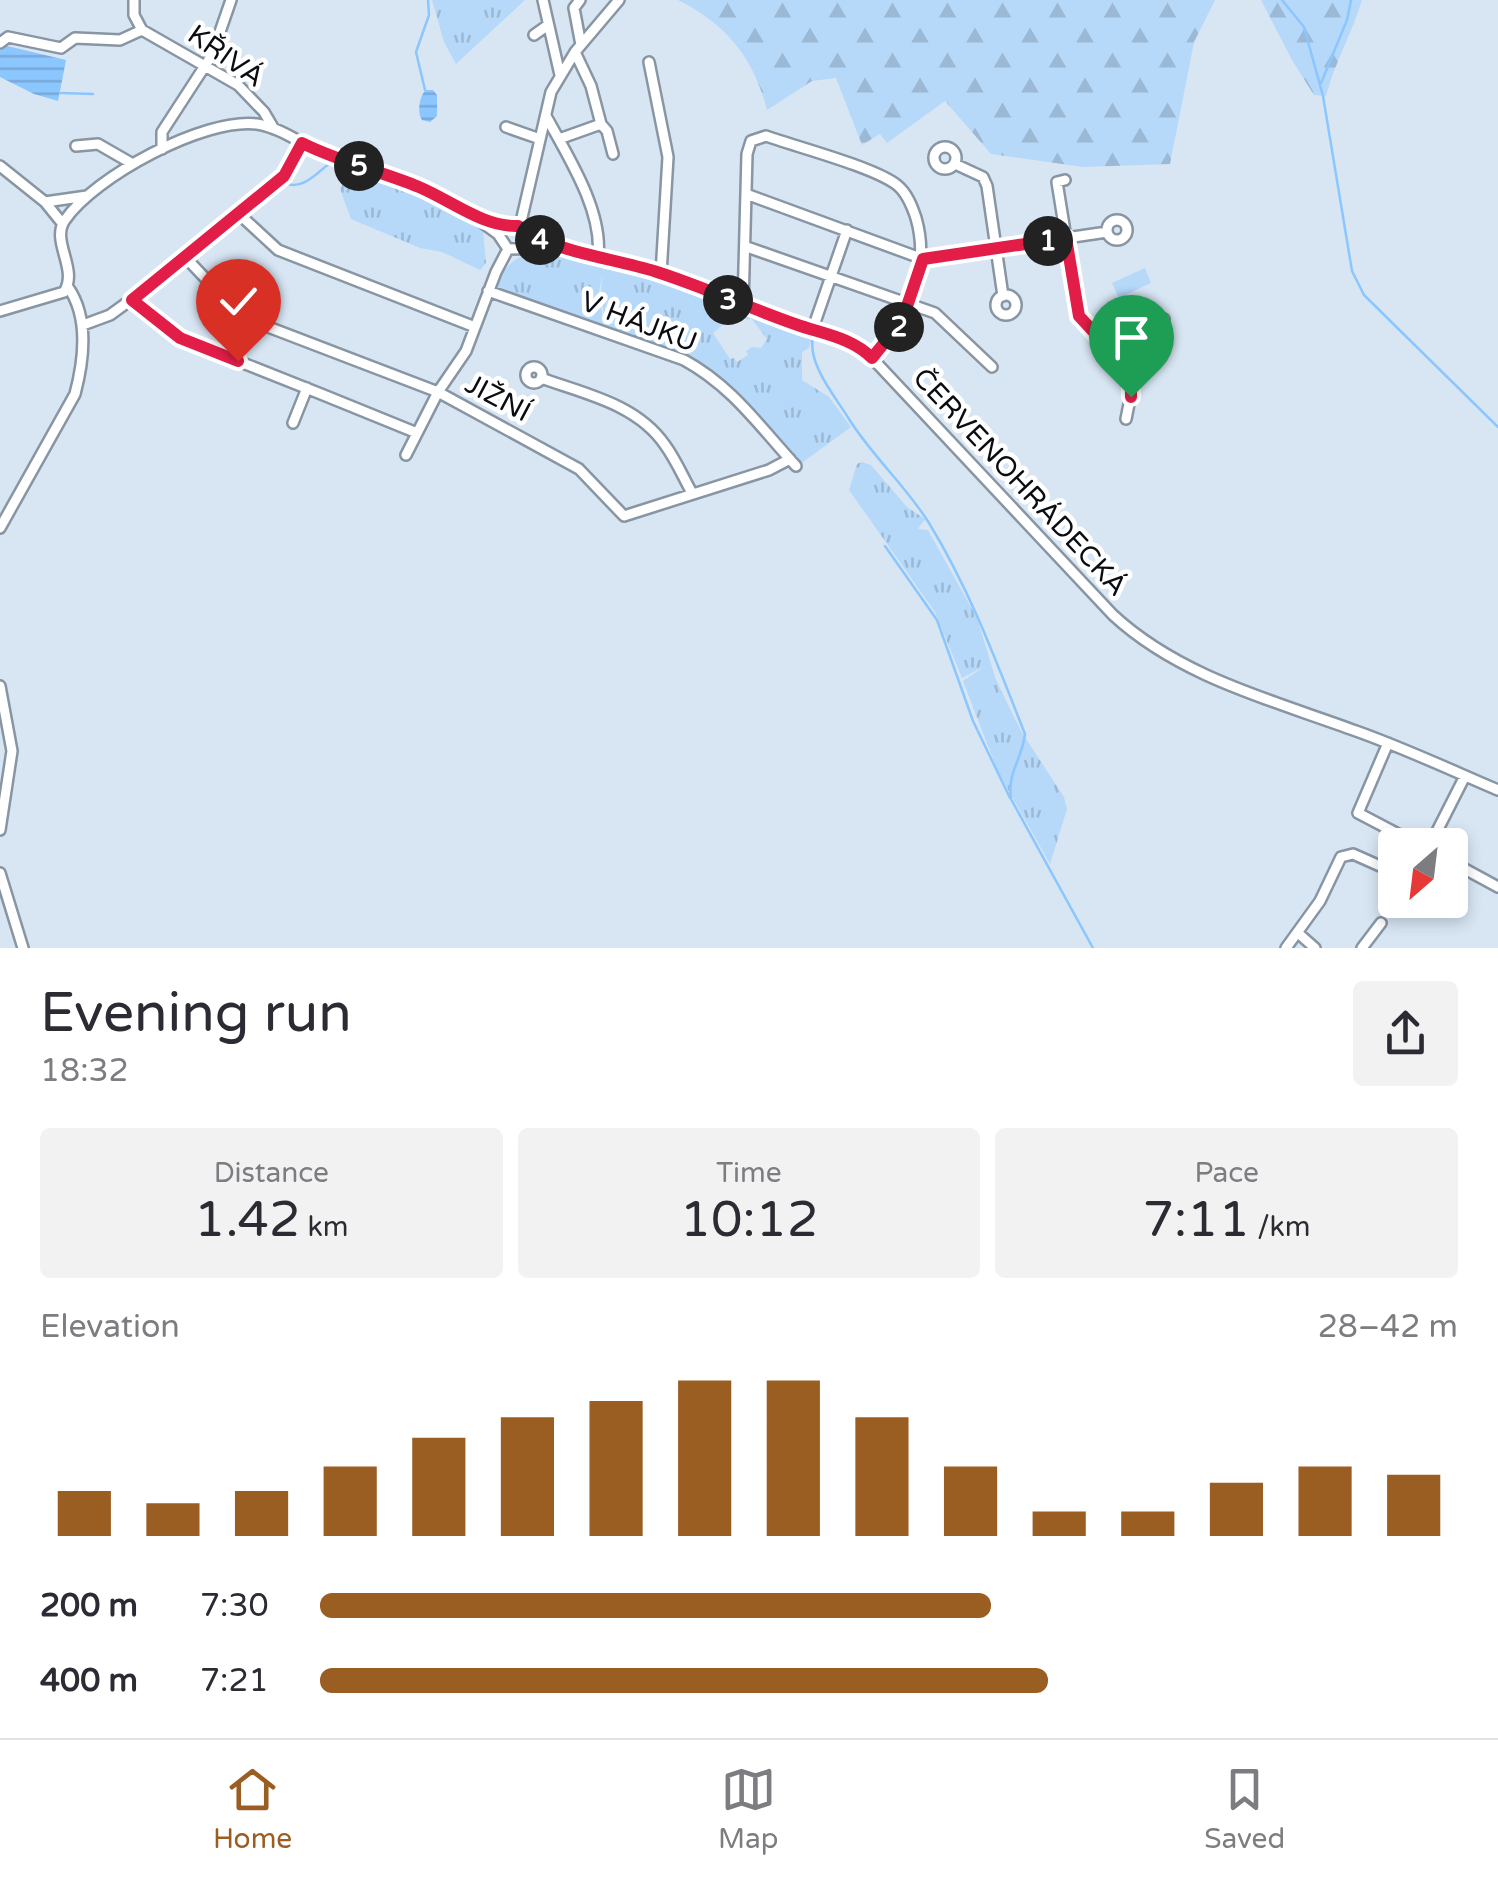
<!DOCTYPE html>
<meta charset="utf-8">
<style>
body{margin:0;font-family:"Varela Round",sans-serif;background:#f2f2f3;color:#2b2b33;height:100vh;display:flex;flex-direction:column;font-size:38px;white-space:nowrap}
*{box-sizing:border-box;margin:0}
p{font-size:32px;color:#7c7c81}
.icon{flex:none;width:55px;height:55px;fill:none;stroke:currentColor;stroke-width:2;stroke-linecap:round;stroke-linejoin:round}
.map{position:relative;height:948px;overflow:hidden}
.details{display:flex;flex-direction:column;background:#fff;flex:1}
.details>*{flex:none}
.needle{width:65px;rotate:208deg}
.controls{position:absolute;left:1378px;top:828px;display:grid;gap:20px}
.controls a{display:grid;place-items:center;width:90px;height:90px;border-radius:10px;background:#fff;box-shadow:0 5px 15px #0003;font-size:50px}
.pin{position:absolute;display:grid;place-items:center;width:85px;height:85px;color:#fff;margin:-102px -42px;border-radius:50% 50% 50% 0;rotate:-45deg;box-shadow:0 0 10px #0007}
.pin .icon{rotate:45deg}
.km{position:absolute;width:50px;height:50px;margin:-25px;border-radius:50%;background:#222;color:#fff;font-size:28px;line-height:50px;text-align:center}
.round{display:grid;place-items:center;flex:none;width:105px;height:105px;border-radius:10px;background:#f2f2f3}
.head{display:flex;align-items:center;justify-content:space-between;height:170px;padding:0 40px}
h1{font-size:55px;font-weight:600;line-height:75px}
.figures{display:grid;grid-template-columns:repeat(3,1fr);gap:15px;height:170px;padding:10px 40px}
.figures div{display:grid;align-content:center;border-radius:10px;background:#f2f2f3;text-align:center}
.figures b{font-size:50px;font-weight:600}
.figures small{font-size:28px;font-weight:400}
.figures p{font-size:28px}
.chart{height:280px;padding:20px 40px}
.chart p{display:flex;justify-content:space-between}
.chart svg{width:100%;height:180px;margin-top:10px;stroke:#9b5e22;stroke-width:6}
ul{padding:0 40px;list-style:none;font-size:32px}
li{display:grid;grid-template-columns:160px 120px 1fr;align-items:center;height:75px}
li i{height:25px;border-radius:12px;background:#9b5e22}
.tab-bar{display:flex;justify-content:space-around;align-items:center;height:140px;border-top:2px solid #e1e1e2;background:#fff;font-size:28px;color:#7c7c81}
.tab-bar a{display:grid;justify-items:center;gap:5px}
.tab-bar .on{color:#9b5e22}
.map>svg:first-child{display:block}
.grass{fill:url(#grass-tufts)}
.forest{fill:url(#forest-firs)}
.pitch{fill:#b6d8f9}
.water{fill:url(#water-rules)}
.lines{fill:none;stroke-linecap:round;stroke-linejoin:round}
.stream{stroke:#8bc6fe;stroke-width:2.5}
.minor-casing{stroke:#8895a3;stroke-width:14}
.minor{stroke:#fff;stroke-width:9}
.route-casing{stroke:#fff;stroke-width:20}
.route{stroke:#e11d48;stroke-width:12}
.labels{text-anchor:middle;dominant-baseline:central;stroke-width:9;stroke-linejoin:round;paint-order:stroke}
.street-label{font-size:28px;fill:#090d12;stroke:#fff}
</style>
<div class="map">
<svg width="1498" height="948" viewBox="0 0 1498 948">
<defs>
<pattern id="grass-tufts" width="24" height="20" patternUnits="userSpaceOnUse" patternTransform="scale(2.5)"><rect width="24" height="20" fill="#b6d8f9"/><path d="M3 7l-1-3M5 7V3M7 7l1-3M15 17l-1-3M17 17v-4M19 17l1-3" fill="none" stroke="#9bb8d4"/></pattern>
<pattern id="forest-firs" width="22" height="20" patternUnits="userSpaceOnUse" patternTransform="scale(2.5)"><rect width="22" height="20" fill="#b6d8f9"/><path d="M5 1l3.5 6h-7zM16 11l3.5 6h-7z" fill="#9bb8d4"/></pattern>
<pattern id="water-rules" width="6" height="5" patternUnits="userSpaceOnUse" patternTransform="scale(2.5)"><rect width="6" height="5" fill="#8bc6fe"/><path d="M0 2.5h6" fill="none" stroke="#77a9d9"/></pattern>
</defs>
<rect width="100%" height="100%" fill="#d8e6f4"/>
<path class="grass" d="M432 0H525L456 64 444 42Z
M348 174C356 176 364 176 372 177 411 183 450 208 483 229L486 263 480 270 442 252 420 248 351 219 340 189Z
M528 252C554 252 577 263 603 264V271L605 264 612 263 657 276 739 310 738 320 729 325 726 322 713 333 730 359 734 358 737 362 748 355 746 351 752 347 761 348 767 339 751 318 747 320 746 312 812 337 809 348 802 352V380L829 397 851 427 799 465 720 379 698 364 606 329 601 294 602 275 599 292 604 328 500 292 496 285C504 267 511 262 528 252Z
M862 462 871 465 907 507 925 519 918 529 928 530 977 618 996 680 1021 731 1064 797 1067 809 1050 864 998 772 963 681 985 666 962 678 935 612 849 490 857 464Z"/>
<path class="forest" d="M678 0H1215L1194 42 1170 164 1083 167 991 154 945 101 887 143 880 134 862 145 836 78 812 81 767 110C754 58 726 24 678 0Z
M1261 0H1362C1352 33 1335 62 1326 96L1314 95 1292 60Z"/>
<path class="pitch" d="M1145 268 1151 283 1119 298 1112 283Z"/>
<path class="water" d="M3 45 66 60 58 101 34 94 0 77V51Z
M426 90H433L437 95V116L430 122 422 120C417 113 419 96 426 90Z"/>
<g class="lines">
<path class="stream" d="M1282 0 1304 27 1323 96 1352 271 1364 295 1498 427
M1321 83 1347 20 1351 0
M425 90 416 52 429 15 428 0
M61 93 93 94
M285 183C302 191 317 173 330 163
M811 335 813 336C807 364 835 396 849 419 872 456 906 486 929 523 970 590 996 661 1025 734 1022 760 1007 772 1011 799L1093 948
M885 546 937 620 973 721 1010 798"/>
<g class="minor-casing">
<path id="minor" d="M134 0V15L142 30 238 85 264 112 274 129
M543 0 560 75
M580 0 574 8 581 45
M534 35 548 25
M0 43 8 37 61 48 75 38 120 40 142 30
M649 62 668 157 661 274
M546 116C567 155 603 210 598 256
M601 124 607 131 613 154
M506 127 540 139
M559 139 601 124 591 86 575 52
M76 146 98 144 131 163
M934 158a11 11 0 1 1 22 0a11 11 0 1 1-22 0Z
M162 149V132L212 55 231 0
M955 164 983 177 987 186 1003 296
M0 166 45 202 62 223
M1065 180 1057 182 1078 312 1129 371 1131 394 1126 419
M746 194 923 259 1107 232
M45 202 87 196
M239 214 278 250 475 327
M1107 230a10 10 0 1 1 20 0a10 10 0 1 1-20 0Z
M483 223 498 234 508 249
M520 226 551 92 575 52 619 0
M747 247 935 313 992 367
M508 249 559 248 642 267 852 342 872 358 1113 615C1180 677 1272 700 1356 731 1404 748 1451 770 1498 790
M186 258 242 317 438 392 579 469 624 516 769 470 790 459
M488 291 684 360C732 386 760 427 796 466
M996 305a10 10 0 1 1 20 0a10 10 0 1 1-20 0Z
M132 299 180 338 321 394
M743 306 747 154 751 141 766 136C797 147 874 167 897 185 907 193 912 206 916 218 931 270 908 321 872 358
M0 311 64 292C79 269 50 241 65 220 94 177 205 117 257 124 282 128 303 145 325 155 353 167 384 173 412 184 442 196 470 217 501 226 509 228 515 223 523 228 531 234 538 239 548 243
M83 325 110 315 132 299 284 176 302 143
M812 331 847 230
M1107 344 1164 319
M526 375a8 8 0 1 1 16 0a8 8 0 1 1-16 0Z
M541 378C585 394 637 404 665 445 676 460 683 477 692 493
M321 394 417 433
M293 423 307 388
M406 455 438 392 466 351 496 272 508 249
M0 528 75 394C84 360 89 317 68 287
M0 686 12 751 0 830
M1388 743 1358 813 1419 845
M1430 845 1465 776
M1450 861 1498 887
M0 873 23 948
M1298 933 1315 948
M1286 948 1320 901 1341 857 1353 854 1389 870 1395 864
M1362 948 1381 923"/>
</g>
<use href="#minor" class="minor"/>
</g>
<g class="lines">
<g class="route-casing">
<path id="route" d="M238 361 180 338 132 300 284 176 302 143C340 162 380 171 419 187 452 201 483 227 518 226 558 254 610 257 657 272 704 287 749 308 795 324 822 334 851 337 872 358L902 321 923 259 1066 238 1079 316 1126 367 1131 377V397"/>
</g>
<use href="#route" class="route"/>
</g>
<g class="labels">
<g class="street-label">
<text transform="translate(226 56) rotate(35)">KŘIVÁ</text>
<text transform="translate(639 322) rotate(21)">V HÁJKU</text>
<text transform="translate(498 398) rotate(28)">JIŽNÍ</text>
<text transform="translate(1020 482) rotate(47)">ČERVENOHRÁDECKÁ</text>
</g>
</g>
</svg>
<div class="controls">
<a><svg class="needle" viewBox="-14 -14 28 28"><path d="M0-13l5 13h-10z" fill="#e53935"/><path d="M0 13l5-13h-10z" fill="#7c7c81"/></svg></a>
</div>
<div class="pin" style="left:1131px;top:397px;background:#1e9e55"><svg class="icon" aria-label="arrive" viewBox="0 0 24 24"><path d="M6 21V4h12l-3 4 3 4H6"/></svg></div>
<div class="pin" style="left:238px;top:361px;background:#d93025"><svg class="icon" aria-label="check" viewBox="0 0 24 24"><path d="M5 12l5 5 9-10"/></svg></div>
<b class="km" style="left:1048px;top:241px">1</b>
<b class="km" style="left:899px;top:327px">2</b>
<b class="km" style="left:728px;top:300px">3</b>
<b class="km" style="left:540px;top:240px">4</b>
<b class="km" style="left:359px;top:166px">5</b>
</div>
<section class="details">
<div class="head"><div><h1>Evening run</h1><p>18:32</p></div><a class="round"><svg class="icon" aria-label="share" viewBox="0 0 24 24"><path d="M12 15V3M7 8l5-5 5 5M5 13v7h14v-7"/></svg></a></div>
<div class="figures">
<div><p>Distance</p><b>1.42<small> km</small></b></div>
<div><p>Time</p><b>10:12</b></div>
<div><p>Pace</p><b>7:11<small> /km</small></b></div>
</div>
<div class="chart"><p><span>Elevation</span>28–42 m</p>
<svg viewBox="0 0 160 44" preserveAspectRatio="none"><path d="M5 44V33M15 44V36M25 44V33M35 44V27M45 44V20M55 44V15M65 44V11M75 44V6M85 44V6M95 44V15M105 44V27M115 44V38M125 44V38M135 44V31M145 44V27M155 44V29"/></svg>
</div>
<ul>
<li><b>200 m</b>7:30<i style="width:59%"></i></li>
<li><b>400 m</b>7:21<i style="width:64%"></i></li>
</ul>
</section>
<nav class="tab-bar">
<a class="on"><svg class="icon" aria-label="home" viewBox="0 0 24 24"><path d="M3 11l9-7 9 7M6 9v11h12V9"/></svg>Home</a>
<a><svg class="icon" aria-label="map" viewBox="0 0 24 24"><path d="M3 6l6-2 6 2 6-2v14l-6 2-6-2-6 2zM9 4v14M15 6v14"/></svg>Map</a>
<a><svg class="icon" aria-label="saved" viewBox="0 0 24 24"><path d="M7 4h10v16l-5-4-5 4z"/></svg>Saved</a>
</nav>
